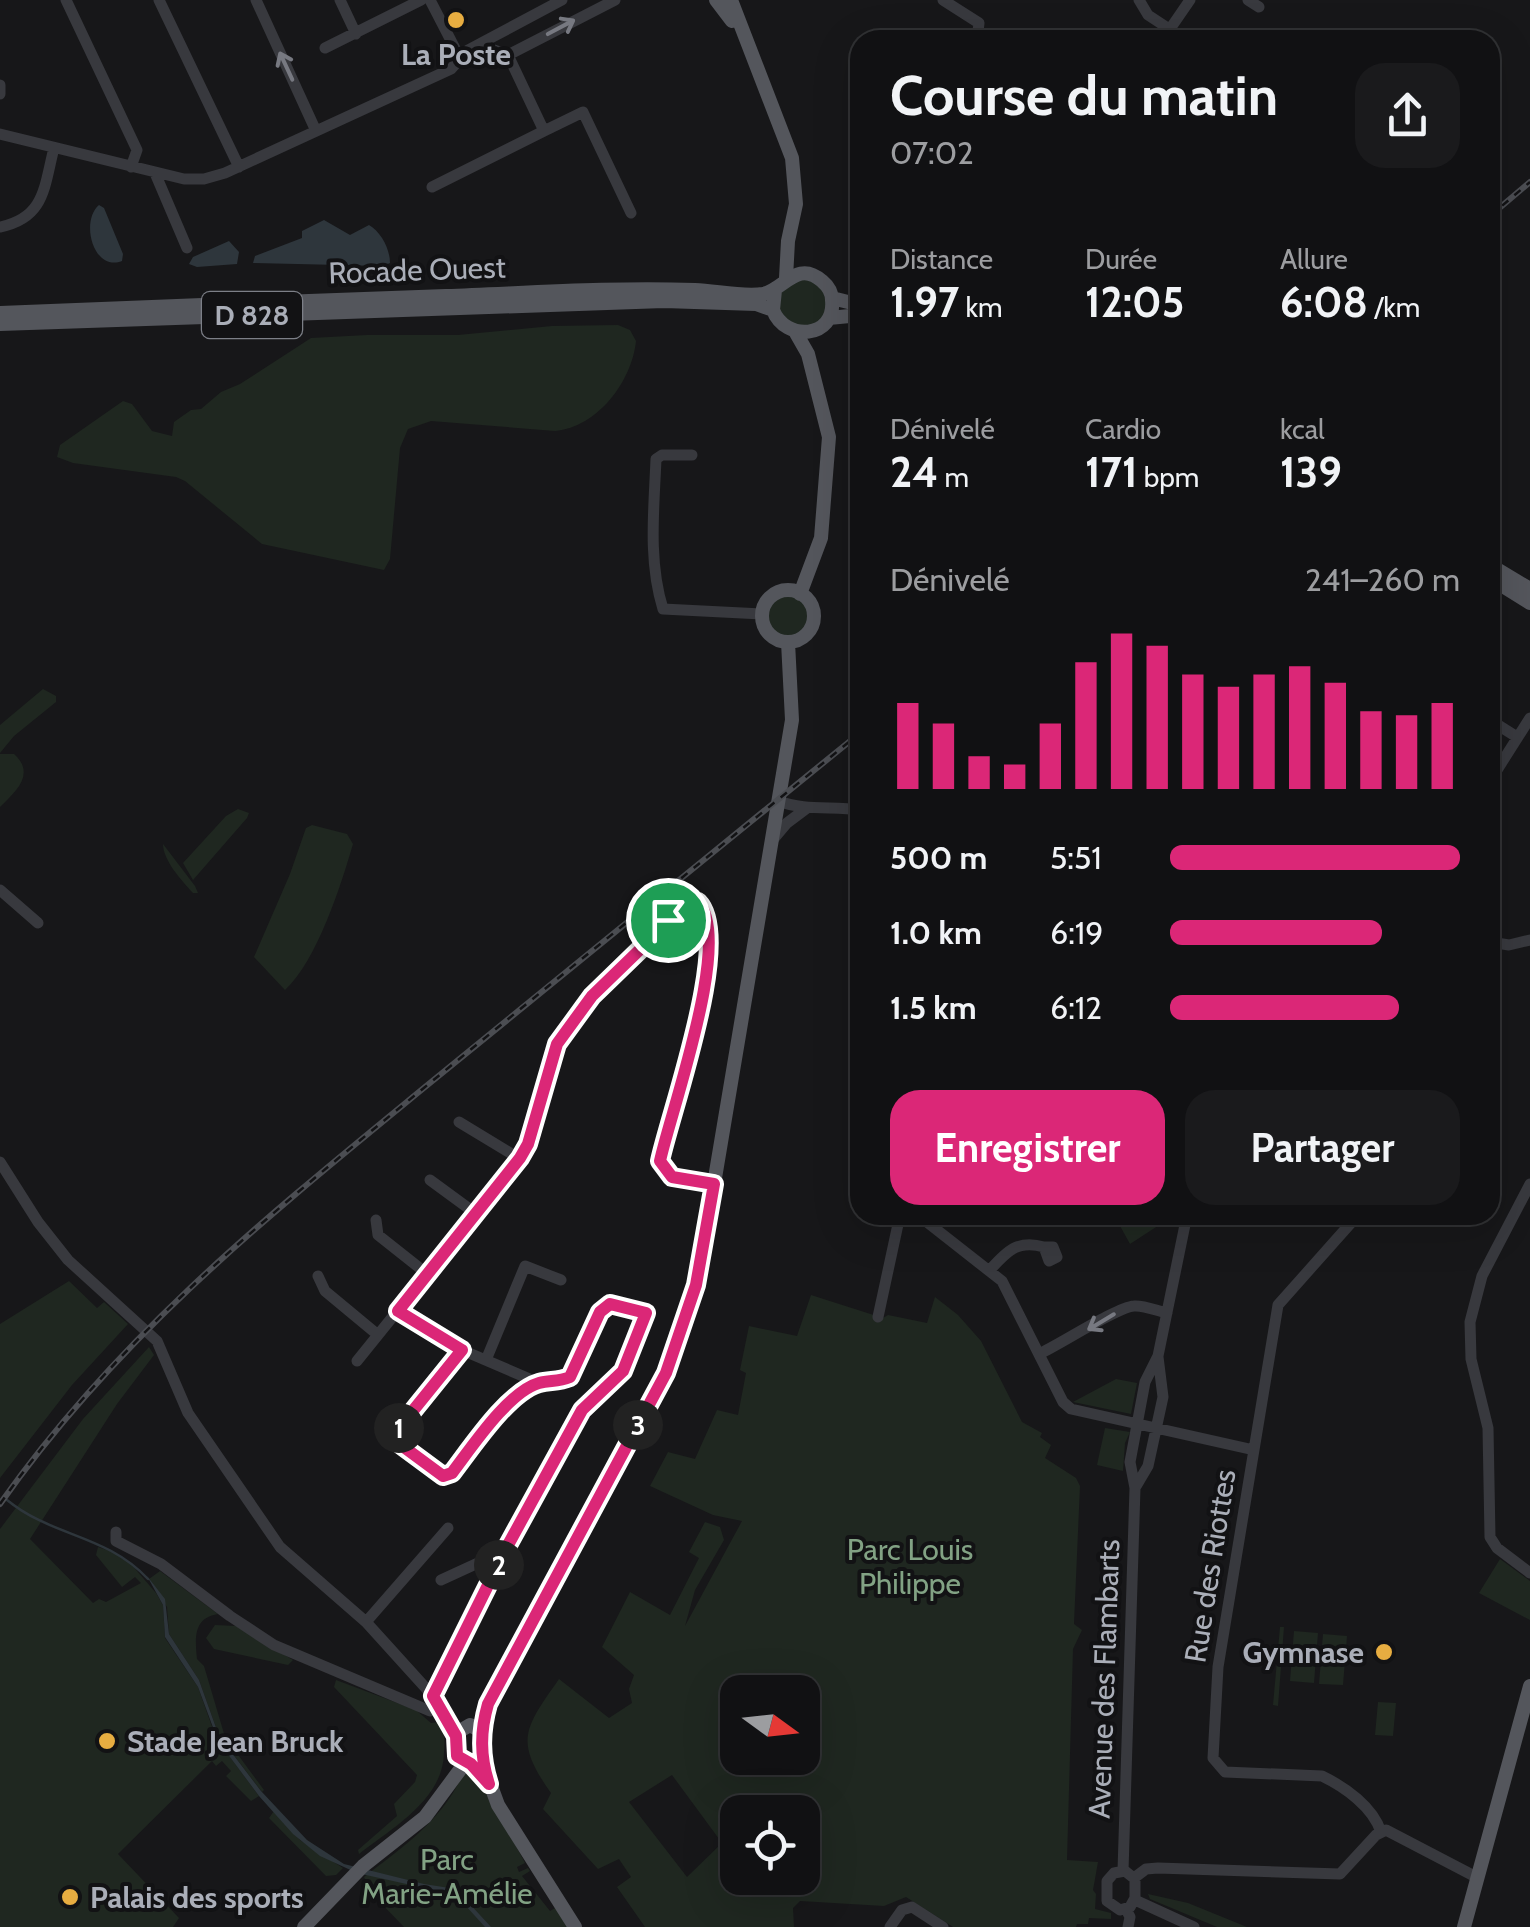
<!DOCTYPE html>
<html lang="fr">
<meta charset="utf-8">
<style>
body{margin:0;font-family:Cabin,sans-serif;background:#1a1a1c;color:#f1f3f6;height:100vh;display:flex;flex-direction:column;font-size:38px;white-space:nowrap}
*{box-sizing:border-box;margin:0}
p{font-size:32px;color:#9c9da0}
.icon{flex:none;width:55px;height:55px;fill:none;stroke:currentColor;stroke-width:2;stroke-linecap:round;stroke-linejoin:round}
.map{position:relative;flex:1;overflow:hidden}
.panel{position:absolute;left:850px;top:30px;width:650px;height:1195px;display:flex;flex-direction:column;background:#111113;border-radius:30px;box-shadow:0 10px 40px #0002,0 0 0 2px #303133}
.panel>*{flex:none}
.needle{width:65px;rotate:105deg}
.controls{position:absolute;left:720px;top:1675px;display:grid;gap:20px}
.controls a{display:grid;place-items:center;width:100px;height:100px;border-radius:20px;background:#111113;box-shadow:0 10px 40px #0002,0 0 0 2px #303133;font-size:50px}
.pin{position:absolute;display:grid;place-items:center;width:85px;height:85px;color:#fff;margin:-42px;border:5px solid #fff;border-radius:50%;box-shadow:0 2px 10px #0007}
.km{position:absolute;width:50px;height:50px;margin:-25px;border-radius:50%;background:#222;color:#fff;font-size:28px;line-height:50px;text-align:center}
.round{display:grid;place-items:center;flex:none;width:105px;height:105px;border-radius:30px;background:#1a1a1c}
.summary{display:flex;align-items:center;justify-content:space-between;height:170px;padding:0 40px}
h1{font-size:55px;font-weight:800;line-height:75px}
.figures{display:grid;grid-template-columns:repeat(3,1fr);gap:15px;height:170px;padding:10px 40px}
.figures div{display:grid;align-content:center}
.figures b{font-size:42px;font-weight:800}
.figures small{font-size:28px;font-weight:400}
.figures p{font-size:28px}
.chart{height:280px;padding:20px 40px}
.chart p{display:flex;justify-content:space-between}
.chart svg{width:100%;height:180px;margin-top:10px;stroke:#db2777;stroke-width:6}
.cta{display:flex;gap:20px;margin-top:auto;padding:20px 40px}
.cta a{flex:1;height:115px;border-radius:30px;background:#db2777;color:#fff;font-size:40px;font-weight:800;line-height:115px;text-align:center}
.cta a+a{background:#1a1a1c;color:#f1f3f6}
ul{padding:0 40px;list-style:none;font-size:32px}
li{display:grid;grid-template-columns:160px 120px 1fr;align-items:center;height:75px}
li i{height:25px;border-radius:12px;background:#db2777}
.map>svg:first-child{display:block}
.green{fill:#1f2720;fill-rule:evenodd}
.water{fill:#2e363c}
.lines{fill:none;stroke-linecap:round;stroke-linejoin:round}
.stream{stroke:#2e363c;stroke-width:2.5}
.minor{stroke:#38393e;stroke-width:11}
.major{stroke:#54565c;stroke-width:14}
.rail-casing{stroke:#4b4d52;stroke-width:6}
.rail{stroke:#121214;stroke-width:2.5;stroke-dasharray:8;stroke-linecap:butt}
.oneway{stroke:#777981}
.route-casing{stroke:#fff;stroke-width:20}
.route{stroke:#db2777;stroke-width:12}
.poi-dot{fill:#e7ad41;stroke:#121214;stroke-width:4}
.labels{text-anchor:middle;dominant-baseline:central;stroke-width:8;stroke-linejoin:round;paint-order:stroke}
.shield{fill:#121214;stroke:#7c7f87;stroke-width:2.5}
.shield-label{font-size:28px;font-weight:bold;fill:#aaaeb8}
.poi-label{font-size:30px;font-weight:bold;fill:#aaaeb8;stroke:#121214;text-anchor:start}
.street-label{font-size:30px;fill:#aaaeb8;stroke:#121214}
.park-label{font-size:30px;fill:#82a284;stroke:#121214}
</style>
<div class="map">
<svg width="1530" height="1927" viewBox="0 0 1530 1927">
<rect width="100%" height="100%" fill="#171719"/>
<path class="green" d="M779 303a24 24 0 1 1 48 0a24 24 0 1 1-48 0Z
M618 325 630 330 636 341C632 381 598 427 555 431L431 421 408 429 400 448 390 559 384 570 262 544 185 481 176 477 73 463 57 457 60 445 123 401 132 404 152 431 172 436 174 422 191 410 201 409 221 392 240 384 311 338 367 335H458L552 326Z
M768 616a20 20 0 1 1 40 0a20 20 0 1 1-40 0Z
M43 689 56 696V702L14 736 0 753V725Z
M0 754H14C36 774 16 791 0 807Z
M238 809 249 813 247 818 193 880 183 863 226 816Z
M312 825 347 834 353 844C341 885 317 961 285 990L254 957 290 874 306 828Z
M163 844 195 886 198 893H193C181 880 163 860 163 844Z
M1114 1215H1168L1170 1218 1130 1244Z
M69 1281 97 1308 104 1302 128 1324 72 1385 0 1478V1324Z
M811 1295 883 1318 888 1315 927 1323 935 1297 958 1315 981 1341 1022 1422 1042 1433 1040 1437 1051 1445 1045 1458 1076 1478 1080 1486 1074 1624 1082 1630 1073 1649 1067 1860 1098 1862 1093 1890 1096 1894 1095 1909 1111 1913V1919L1089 1918 1088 1924H1077L1076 1927H953L906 1897 884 1906 800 1901 793 1908 794 1927H645L617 1887 631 1877 619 1859 598 1869 543 1809 551 1793C514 1741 524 1729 559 1679L609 1718 632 1703 629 1689 634 1675 602 1647 630 1592 670 1615 699 1558 689 1552 705 1522 720 1527 724 1540 695 1590 685 1626 742 1521 713 1515 650 1486 668 1452 695 1459 717 1410 738 1415 746 1373 740 1370 749 1326 797 1336ZM738 1692H802V1758H738ZM672 1775 722 1843 687 1877 629 1802ZM738 1812H802V1878H738Z
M149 1347 154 1355 117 1404 30 1539 93 1603 99 1599 106 1602 141 1583 135 1577 122 1587 96 1555 98 1547 113 1552 131 1564 156 1593 163 1605 165 1638 198 1687 216 1738 259 1796 251 1801 226 1776 231 1771 222 1761 216 1766 212 1761 118 1854 179 1918 173 1927H0V1529L83 1419Z
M1116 1379 1137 1383 1131 1414 1073 1402Z
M1105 1428 1130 1432 1125 1443 1123 1471 1097 1465Z
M1500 1559 1530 1581V1620L1479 1593Z
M160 1571 218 1614C193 1618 195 1638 197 1659L204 1666 225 1737 264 1790 262 1792 219 1736 199 1680 169 1634 167 1607 149 1579Z
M215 1625 236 1626 293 1660 288 1665 214 1649 206 1638Z
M1280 1627H1284L1278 1706 1273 1705Z
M1294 1631 1318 1633 1314 1683 1290 1681Z
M1323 1634 1347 1636 1343 1685 1319 1684Z
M336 1680 416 1710 431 1723 440 1722C445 1732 445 1741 444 1753 443 1800 392 1828 359 1854L358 1850 397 1816 394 1804 415 1782 417 1775 334 1687Z
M1378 1702 1396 1703 1393 1736 1375 1735Z
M470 1771 478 1777 523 1859 525 1863 517 1867 519 1872 528 1868 530 1871 522 1876 550 1911 555 1908 569 1927H404L373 1895 364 1877C404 1846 443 1820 464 1772Z
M274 1811 300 1840 343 1868 336 1875 326 1876 269 1818Z
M1148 1894 1188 1903 1247 1927H1217L1150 1899Z"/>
<path class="water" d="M99 205 104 208 123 254 122 261C93 272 80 221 99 205Z
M324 220 350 235 369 225C381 232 390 249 390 263L383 266 253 263 255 256 302 238V231Z
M229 241 239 252 237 264 197 267 189 264 193 257Z
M147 1576 165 1599 169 1634 199 1680 219 1736 261 1791 307 1840 344 1864 424 1884 456 1889 491 1927H485L456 1895 357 1873 320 1856 293 1834 259 1796 218 1741 198 1687 165 1637 163 1605Z"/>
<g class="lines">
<path class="stream" d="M7 1500C52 1537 106 1534 148 1579"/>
<path class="minor" d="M66 0 137 150 131 167
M159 0 239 167
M256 0 316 131
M340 0 356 34
M430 0 461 60
M943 0 979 23 977 40
M1139 0 1148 15 1186 40
M1248 0 1259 7
M1170 29 1190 0
M325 48 421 0
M508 55 544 131 583 112 631 213
M461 60 473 61 494 50 508 55 615 0
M0 85V94
M0 134 184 179H204L225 173 451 69 468 50 562 0
M155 173 187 248
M432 187 544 131
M0 227C45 218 44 187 54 148
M692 455H662L656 459C654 509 648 561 663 609L762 614
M1490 720 1517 737
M1490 781 1530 718
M778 801C805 811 832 806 860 810
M771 842 787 823 807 808
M0 890 38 923
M1490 942 1509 945 1530 940
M459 1122 520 1159
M0 1162 38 1222 68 1260 157 1341 188 1413 280 1547 366 1622 433 1696 456 1737
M430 1180 475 1213
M1530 1184 1482 1276 1470 1322 1471 1359 1488 1428 1490 1537 1497 1548 1530 1573
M908 1215 923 1219 1002 1281 1063 1402 1071 1409 1254 1450
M1358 1215 1278 1305 1218 1667 1213 1758 1225 1772 1322 1776C1345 1787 1373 1807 1381 1832
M376 1220 378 1235 426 1273
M989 1271C1006 1252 1017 1239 1044 1247L1049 1261 1057 1257 1053 1247H1044
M318 1276 325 1291 378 1335
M398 1311 462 1350 539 1383H556L570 1377 600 1312 610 1305 646 1313 623 1371 581 1410 508 1545 433 1696
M878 1317 900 1215
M462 1350 395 1433 397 1442 443 1476 452 1473 502 1408 539 1383
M1039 1354C1059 1345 1117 1307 1134 1306 1144 1305 1157 1311 1167 1313
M486 1360 525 1266 561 1280
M357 1361 520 1159 528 1144 557 1044 592 996 689 902H698C734 938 670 1113 660 1161L672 1177 714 1185
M1135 1488 1148 1466 1163 1397 1158 1357
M116 1532V1541L161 1564 230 1616 274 1645 430 1711 440 1708
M441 1580 491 1557 502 1558
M366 1622 448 1528
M1123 1871 1135 1488 1130 1462 1145 1382 1158 1356 1187 1215
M1125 1871 1135 1879V1898L1130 1907 1120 1910 1107 1901V1881L1114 1873Z
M1134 1878 1146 1869 1158 1868 1340 1874 1376 1835 1386 1830 1478 1878
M1135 1900 1194 1927
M1126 1909 1130 1917 1128 1927
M890 1927 902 1910 912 1907 943 1927"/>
<path class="major" d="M716 0 732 21
M731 0 792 158 796 204 788 241 786 278
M832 298 860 305
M0 313C149 307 297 301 446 296 529 293 612 287 695 290 717 291 742 297 763 294 784 290 797 259 822 281 828 286 832 293 832 300 836 339 785 342 773 310L775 290
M829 318 860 315
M0 324 664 301 756 304 773 310
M796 333 808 354 829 437 821 538 800 594
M1490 565 1530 589
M1490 578 1530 603
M762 616a26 26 0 1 1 52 0a26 26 0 1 1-52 0Z
M481 1731 470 1725 458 1732 455 1750 462 1761 473 1763C485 1752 481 1745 481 1730 482 1722 486 1711 488 1704L666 1373 697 1285 792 720 788 642
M480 1756 498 1805 575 1927
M304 1927 363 1866 425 1817 465 1763
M1464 1927 1530 1686"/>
<g class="rail-casing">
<path id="rail" d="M1490 216 1530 182
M0 1504C118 1336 269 1215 425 1087 570 968 715 851 860 733"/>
</g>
<use href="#rail" class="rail"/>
</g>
<defs><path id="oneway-shaft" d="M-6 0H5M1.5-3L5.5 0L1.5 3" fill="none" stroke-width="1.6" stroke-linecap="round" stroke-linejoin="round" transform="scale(2.5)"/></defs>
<g class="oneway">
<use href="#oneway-shaft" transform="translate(561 27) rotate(-28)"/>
<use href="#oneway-shaft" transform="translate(286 66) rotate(-115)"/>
<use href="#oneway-shaft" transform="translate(1101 1322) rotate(149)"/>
</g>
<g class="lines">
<g class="route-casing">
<path id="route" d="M689 902H698C734 938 670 1113 660 1161L672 1177 714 1184 696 1285 666 1373 488 1704C480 1732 480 1756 489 1784L471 1764 457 1756 456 1736 433 1696 508 1545 582 1410 623 1371 646 1313 610 1304 600 1312 570 1377C558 1382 550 1380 539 1383 508 1392 472 1447 452 1473L443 1476 397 1442 395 1433 462 1350 398 1311 520 1158 528 1144 557 1044 592 996Z"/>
</g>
<use href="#route" class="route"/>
</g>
<g class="poi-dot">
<circle cx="456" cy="20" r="10"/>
<circle cx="1384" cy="1652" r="10"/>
<circle cx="107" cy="1741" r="10"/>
<circle cx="70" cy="1897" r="10"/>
</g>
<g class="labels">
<rect class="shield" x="202" y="292" width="100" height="46" rx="8"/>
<g class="shield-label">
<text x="252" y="315">D 828</text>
</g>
<g class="poi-label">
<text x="456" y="54" text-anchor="middle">La Poste</text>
<text x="1364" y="1652" text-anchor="end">Gymnase</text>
<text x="127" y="1741">Stade Jean Bruck</text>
<text x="90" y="1897">Palais des sports</text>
</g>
<g class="street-label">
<text transform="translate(417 270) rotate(-2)">Rocade Ouest</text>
<text transform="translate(1210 1566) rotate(-81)">Rue des Riottes</text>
<text transform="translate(1104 1679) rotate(-88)">Avenue des Flambarts</text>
</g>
<g class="park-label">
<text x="910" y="1549">Parc Louis<tspan x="910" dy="34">Philippe</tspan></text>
<text x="447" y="1859">Parc<tspan x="447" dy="34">Marie-Amélie</tspan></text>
</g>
</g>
</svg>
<div class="controls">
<a><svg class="needle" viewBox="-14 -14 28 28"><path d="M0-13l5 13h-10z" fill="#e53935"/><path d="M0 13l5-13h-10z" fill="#9c9da0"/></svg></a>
<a><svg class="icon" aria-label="locate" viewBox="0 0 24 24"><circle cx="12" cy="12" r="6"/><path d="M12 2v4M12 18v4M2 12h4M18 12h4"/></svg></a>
</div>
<div class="pin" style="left:668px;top:920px;background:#1e9e55"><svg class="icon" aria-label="arrive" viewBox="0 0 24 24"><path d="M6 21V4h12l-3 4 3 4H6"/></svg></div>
<b class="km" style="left:399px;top:1428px">1</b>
<b class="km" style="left:499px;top:1565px">2</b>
<b class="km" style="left:638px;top:1425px">3</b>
<section class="panel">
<div class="summary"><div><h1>Course du matin</h1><p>07:02</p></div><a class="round"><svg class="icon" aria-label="share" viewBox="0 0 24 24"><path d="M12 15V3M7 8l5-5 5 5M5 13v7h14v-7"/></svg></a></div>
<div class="figures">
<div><p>Distance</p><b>1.97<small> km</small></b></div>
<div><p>Durée</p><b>12:05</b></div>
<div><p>Allure</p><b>6:08<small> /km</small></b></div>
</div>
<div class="figures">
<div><p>Dénivelé</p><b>24<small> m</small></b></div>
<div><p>Cardio</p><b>171<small> bpm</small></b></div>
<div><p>kcal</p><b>139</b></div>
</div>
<div class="chart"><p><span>Dénivelé</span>241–260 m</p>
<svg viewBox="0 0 160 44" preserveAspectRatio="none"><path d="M5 44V23M15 44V28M25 44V36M35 44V38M45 44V28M55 44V13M65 44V6M75 44V9M85 44V16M95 44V19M105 44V16M115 44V14M125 44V18M135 44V25M145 44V26M155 44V23"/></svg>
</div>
<ul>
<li><b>500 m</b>5:51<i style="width:100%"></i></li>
<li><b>1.0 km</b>6:19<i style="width:73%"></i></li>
<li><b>1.5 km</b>6:12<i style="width:79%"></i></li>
</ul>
<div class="cta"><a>Enregistrer</a><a>Partager</a></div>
</section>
</div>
